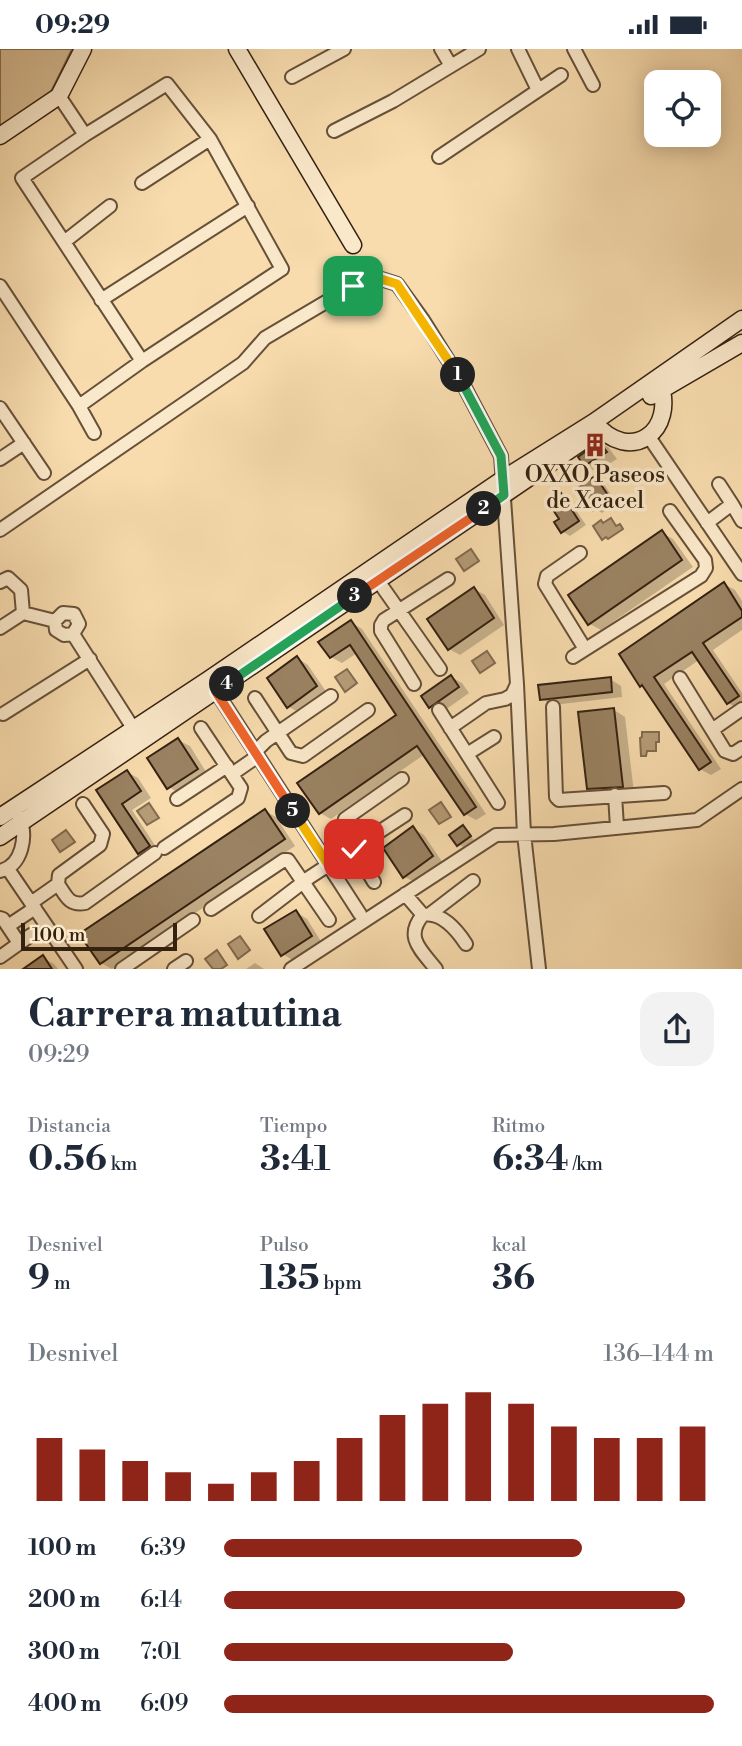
<!DOCTYPE html>
<html lang="es">
<meta charset="utf-8">
<style>
body{margin:0;font-family:"Libre Bodoni",serif;background:#f2f2f3;color:#1f2937;height:100vh;display:flex;flex-direction:column;font-size:26px;white-space:nowrap}
*{box-sizing:border-box;margin:0}
p{font-size:23px;color:#747a83}
.icon{flex:none;width:38px;height:38px;fill:none;stroke:currentColor;stroke-width:2;stroke-linecap:round;stroke-linejoin:round}
.map{position:relative;height:920px;overflow:hidden}
.panel{display:flex;flex-direction:column;background:#fff;flex:1}
.panel>*{flex:none}
.fabs{position:absolute;left:644px;top:21px;display:grid;gap:14px}
.fabs a{display:grid;place-items:center;width:77px;height:77px;border-radius:14px;background:#fff;box-shadow:0 4px 18px #0003;font-size:35px}
.scale{position:absolute;left:21px;bottom:18px;width:156px;box-sizing:border-box;padding-left:7px;border:4px solid #352110;border-top:0;font-size:19px;line-height:24px;white-space:nowrap;color:#352110;-webkit-text-stroke:5px #fae8ca;paint-order:stroke}
.pin{position:absolute;display:grid;place-items:center;width:60px;height:60px;color:#fff;margin:-30px;border-radius:14px;box-shadow:0 4px 10px #0006}
.km{position:absolute;width:35px;height:35px;margin:-18px;border-radius:50%;background:#222;color:#fff;font-size:19px;line-height:35px;text-align:center}
.round{display:grid;place-items:center;flex:none;width:74px;height:74px;border-radius:21px;background:#f2f2f3}
.headline{display:flex;align-items:center;justify-content:space-between;height:119px;padding:0 28px}
h1{font-size:38px;font-weight:700;line-height:52px}
.metrics{display:grid;grid-template-columns:repeat(3,1fr);gap:10px;height:119px;padding:7px 28px}
.metrics div{display:grid;align-content:center}
.metrics b{font-size:35px;font-weight:700}
.metrics small{font-size:19px;font-weight:400}
.metrics p{font-size:19px}
.chart{height:196px;padding:14px 28px}
.chart p{display:flex;justify-content:space-between}
.chart svg{width:100%;height:126px;margin-top:7px;stroke:#8f2418;stroke-width:6}
ul{padding:0 28px;list-style:none;font-size:23px}
li{display:grid;grid-template-columns:112px 84px 1fr;align-items:center;height:52px}
li i{height:18px;border-radius:9px;background:#8f2418}
.status{display:flex;justify-content:space-between;align-items:center;height:49px;padding:0 35px;background:#fff;direction:ltr}
.status svg{height:19px;fill:currentColor}
.map>svg:first-child{display:block}
.green{fill:#d7bc93;stroke:#866e52;stroke-width:2}
.water{fill:#b69c78;stroke:#826b4e;stroke-width:2}
.shadow{fill:#0003}
.building{fill:#9a8262;stroke:#352110;stroke-width:2}
.lines{fill:none;stroke-linecap:round;stroke-linejoin:round}
.street-casing{stroke:#665038;stroke-width:16}
.secondary-casing{stroke:#352110;stroke-width:19}
.street{stroke:#fae8ca;stroke-width:12}
.secondary{stroke:#fae8ca;stroke-width:16}
.split-1-casing{stroke:#fff;stroke-width:14}
.split-2-casing{stroke:#fff;stroke-width:14}
.split-3-casing{stroke:#fff;stroke-width:14}
.split-4-casing{stroke:#fff;stroke-width:14}
.split-5-casing{stroke:#fff;stroke-width:14}
.split-6-casing{stroke:#fff;stroke-width:14}
.split-1{stroke:#f5b400;stroke-width:9}
.split-2{stroke:#22a559;stroke-width:9}
.split-3{stroke:#f0652b;stroke-width:9}
.split-4{stroke:#22a559;stroke-width:9}
.split-5{stroke:#f0652b;stroke-width:9}
.split-6{stroke:#f5b400;stroke-width:9}
.labels{text-anchor:middle;dominant-baseline:central;stroke-width:7;stroke-linejoin:round;paint-order:stroke}
.poi-label{font-size:23px;fill:#352110;stroke:#fae8ca}
</style>
<div class="status"><b>09:29</b><svg viewBox="0 0 49 12"><path d="M0 12V9h3v3zM5 12V6h3v6zM10 12V3h3v9zM15 12V0h3v12zM26 1h20v11H26zM47 4h2v5h-2z"/></svg></div>
<div class="map">
<svg width="742" height="920" viewBox="0 0 742 920">
<rect width="100%" height="100%" fill="#f8dcae"/>
<filter id="stains"><feTurbulence type="fractalNoise" baseFrequency=".00286" numOctaves="4"/><feColorMatrix values="0 0 0 0 .2 0 0 0 0 .09 0 0 0 0 .02 0 0 0 .5 -.17"/></filter>
<radialGradient id="worn" r=".72"><stop offset=".6" stop-color="#630" stop-opacity="0"/><stop offset="1" stop-color="#630" stop-opacity=".3"/></radialGradient>
<path class="green" d="M0 0H72L50 45 0 78Z"/>
<path class="water" d="M611 469 616 477 620 475 623 480 608 490 606 488 602 491 593 477 601 471 603 474Z
M471 500 479 512 464 522 456 510Z
M487 602 495 614 480 624 472 612Z
M347 620 357 634 345 643 335 628Z
M642 683H659V693H656V702H647L646 707H641L640 689 642 688Z
M441 753 451 768 439 775 429 761Z
M149 754 159 769 147 776 137 762Z
M66 781 75 793 60 803 52 791Z
M240 887 250 901 238 910 228 895Z
M217 901 227 916 221 920H213L205 910Z"/>
<path class="shadow" d="M597 392 608 398 617 410 596 423 585 416Z
M595 429 603 434 617 454 602 464 594 459Z
M561 446 569 451 586 476 570 487 562 482Z
M662 484 673 490 693 518 601 581 590 575 571 547Z
M724 535 735 541 742 552V581L713 601 742 644V658L739 660 728 654 699 611 664 635 721 720 711 726 700 720 648 641 641 637Z
M474 540 485 546 504 576 460 606 449 600Z
M351 573 362 580 486 765 476 771 465 765 425 705 331 770 320 764 399 666 357 604 342 614 331 608Z
M297 609 308 616 327 644 300 664 289 658Z
M451 628 462 634 469 644 441 664 430 657Z
M610 630 621 637 622 648 553 656 542 650Z
M614 661 625 668 634 744 600 746 589 739Z
M178 691 190 697 208 726 180 745 169 738Z
M127 723 138 729 151 749 132 761 160 804 150 810 139 804 98 741Z
M265 762 276 768 295 797 112 920 101 914Z
M463 778 474 791 463 798 458 795Z
M413 779 424 786 443 814 416 834 405 828 386 799Z
M296 863 307 870 322 894 294 912 283 905Z
M43 909 54 915 58 920H26Z
M255 914 264 920H246Z"/>
<path class="building" d="M596 389 607 403 584 417 578 408 589 400Z
M595 427 610 449 593 461 578 439Z
M561 444 579 472 561 484 554 473 559 470 548 453Z
M662 481 682 511 588 576 568 546Z
M724 533 742 562V568L703 594 739 647 727 655 692 603 654 628 711 713 699 721 642 636 640 638 619 605Z
M474 538 494 569 448 601 427 570Z
M351 571 476 758 464 766 417 697 319 765 297 734 396 666 350 596 330 609 318 593Z
M297 607 317 637 287 659 267 629Z
M451 626 459 638 429 659 421 647Z
M611 628 612 643 540 651 538 636Z
M614 659 623 738 587 740 578 663Z
M178 689 198 720 167 740 147 709Z
M127 721 141 742 122 755 150 797 138 805 96 741Z
M265 760 285 790 100 915 79 885Z
M463 776 471 787 457 797 449 786Z
M413 777 433 807 403 829 383 799Z
M296 861 312 887 281 907 264 880Z
M43 906 52 920H23Z"/>
<g class="lines">
<g class="street-casing">
<path id="street" d="M441 0 451 17
M518 0 538 41
M574 0 593 36
M292 28 344 0
M59 47 85 86 167 35 210 90 282 220 142 312 79 357
M334 82 393 52 479 0
M85 86 22 129 142 312
M439 108 561 26
M142 134 210 90
M64 193 110 157
M0 237 79 357 94 384
M101 251 248 157
M0 359 44 424
M649 388 742 525
M0 410 24 394
M732 455 742 472
M707 474 732 455 719 435
M0 481 243 314 265 289 353 237 378 229 397 235 423 271 463 335 501 407 517 635 524 785 539 920
M580 504 547 527 545 535 585 600
M374 526 440 620
M0 533 8 529 21 541 23 564
M63 564 74 565 79 575 73 585 64 586 56 581 55 572Z
M0 579 23 564 55 572
M73 585 133 679
M573 608 701 527 706 519 705 511 670 462
M680 629 725 702 733 705 742 699
M414 635 381 582V576L384 571 448 530
M212 636 360 865
M255 649 291 704 303 707 368 661
M553 658 556 748 559 751 664 744
M439 661 498 754
M3 665 90 610
M450 679 486 654 505 650 512 646 517 635
M712 681 742 660
M255 703 266 692 331 647
M467 705 494 688
M232 725 258 707
M615 746 617 778
M177 750 227 717
M164 799 238 749 241 739 201 679
M8 820 76 920
M0 822C22 817 28 787 19 768
M374 833 342 780 345 770 402 730
M58 835C66 847 69 857 85 854L155 804
M405 845 423 866C404 888 421 901 436 920
M31 854 58 835 59 826 100 796 103 785 83 755
M211 860 284 811H288L329 871
M430 865 473 832
M423 866C441 862 457 881 466 895
M259 867 310 828 405 766
M0 869 3 870 19 894
M8 877 35 859
M0 908 31 886
M122 920 193 871
M174 920 186 912
M291 920 496 786 554 785 697 771 742 740"/>
</g>
<g class="secondary-casing">
<path id="secondary" d="M237 0 353 196
M0 87 59 47 83 0
M651 347 742 294
M594 373C630 417 678 382 659 332
M0 768 208 631 503 430 594 373 742 270
M0 788 583 392"/>
</g>
<use href="#street" class="street"/>
<use href="#secondary" class="secondary"/>
</g>
<g class="lines">
<g class="split-1-casing">
<path id="split-1" d="M353 237 378 229 397 235 458 326"/>
</g>
<g class="split-2-casing">
<path id="split-2" d="M458 326 501 407 504 446 484 460"/>
</g>
<g class="split-3-casing">
<path id="split-3" d="M355 547 484 460"/>
</g>
<g class="split-4-casing">
<path id="split-4" d="M227 635 355 547"/>
</g>
<g class="split-5-casing">
<path id="split-5" d="M227 635 216 643 293 762"/>
</g>
<g class="split-6-casing">
<path id="split-6" d="M293 762 329 817 354 800"/>
</g>
<use href="#split-1" class="split-1"/>
<use href="#split-2" class="split-2"/>
<use href="#split-3" class="split-3"/>
<use href="#split-4" class="split-4"/>
<use href="#split-5" class="split-5"/>
<use href="#split-6" class="split-6"/>
</g>
<defs>
<g id="building-bare" transform="scale(1.89)"><path d="M-4-6H4V6H1V3H-1V6H-4ZM-2.5-4.3h1.7v1.8h-1.7ZM.8-4.3h1.7v1.8H.8ZM-2.5-1h1.7V.8h-1.7ZM.8-1h1.7V.8H.8Z" fill="#8f2418" stroke="#fae8ca" stroke-width="2.5" paint-order="stroke"/></g>
</defs>
<g fill-rule="evenodd">
<use href="#building-bare" x="595" y="396"/>
</g>
<g class="labels">
<g class="poi-label">
<text x="595" y="426">OXXO Paseos<tspan x="595" dy="26">de Xcacel</tspan></text>
</g>
</g>
<rect width="100%" height="100%" filter="url(#stains)"/>
<rect width="100%" height="100%" fill="url(#worn)"/>
</svg>
<div class="fabs">
<a><svg class="icon" aria-label="locate" viewBox="0 0 24 24"><circle cx="12" cy="12" r="6"/><path d="M12 2v4M12 18v4M2 12h4M18 12h4"/></svg></a>
</div>
<div class="scale">100 m</div>
<div class="pin" style="left:353px;top:237px;background:#1e9e55"><svg class="icon" aria-label="arrive" viewBox="0 0 24 24"><path d="M6 21V4h12l-3 4 3 4H6"/></svg></div>
<div class="pin" style="left:354px;top:800px;background:#d93025"><svg class="icon" aria-label="check" viewBox="0 0 24 24"><path d="M5 12l5 5 9-10"/></svg></div>
<b class="km" style="left:458px;top:326px">1</b>
<b class="km" style="left:484px;top:460px">2</b>
<b class="km" style="left:355px;top:547px">3</b>
<b class="km" style="left:227px;top:635px">4</b>
<b class="km" style="left:293px;top:762px">5</b>
</div>
<section class="panel">
<div class="headline"><div><h1>Carrera matutina</h1><p>09:29</p></div><a class="round"><svg class="icon" aria-label="share" viewBox="0 0 24 24"><path d="M12 15V3M7 8l5-5 5 5M5 13v7h14v-7"/></svg></a></div>
<div class="metrics">
<div><p>Distancia</p><b>0.56<small> km</small></b></div>
<div><p>Tiempo</p><b>3:41</b></div>
<div><p>Ritmo</p><b>6:34<small> /km</small></b></div>
</div>
<div class="metrics">
<div><p>Desnivel</p><b>9<small> m</small></b></div>
<div><p>Pulso</p><b>135<small> bpm</small></b></div>
<div><p>kcal</p><b>36</b></div>
</div>
<div class="chart"><p><span>Desnivel</span>136–144 m</p>
<svg viewBox="0 0 160 44" preserveAspectRatio="none"><path d="M5 44V22M15 44V26M25 44V30M35 44V34M45 44V38M55 44V34M65 44V30M75 44V22M85 44V14M95 44V10M105 44V6M115 44V10M125 44V18M135 44V22M145 44V22M155 44V18"/></svg>
</div>
<ul>
<li><b>100 m</b>6:39<i style="width:73%"></i></li>
<li><b>200 m</b>6:14<i style="width:94%"></i></li>
<li><b>300 m</b>7:01<i style="width:59%"></i></li>
<li><b>400 m</b>6:09<i style="width:100%"></i></li>
</ul>
</section>
